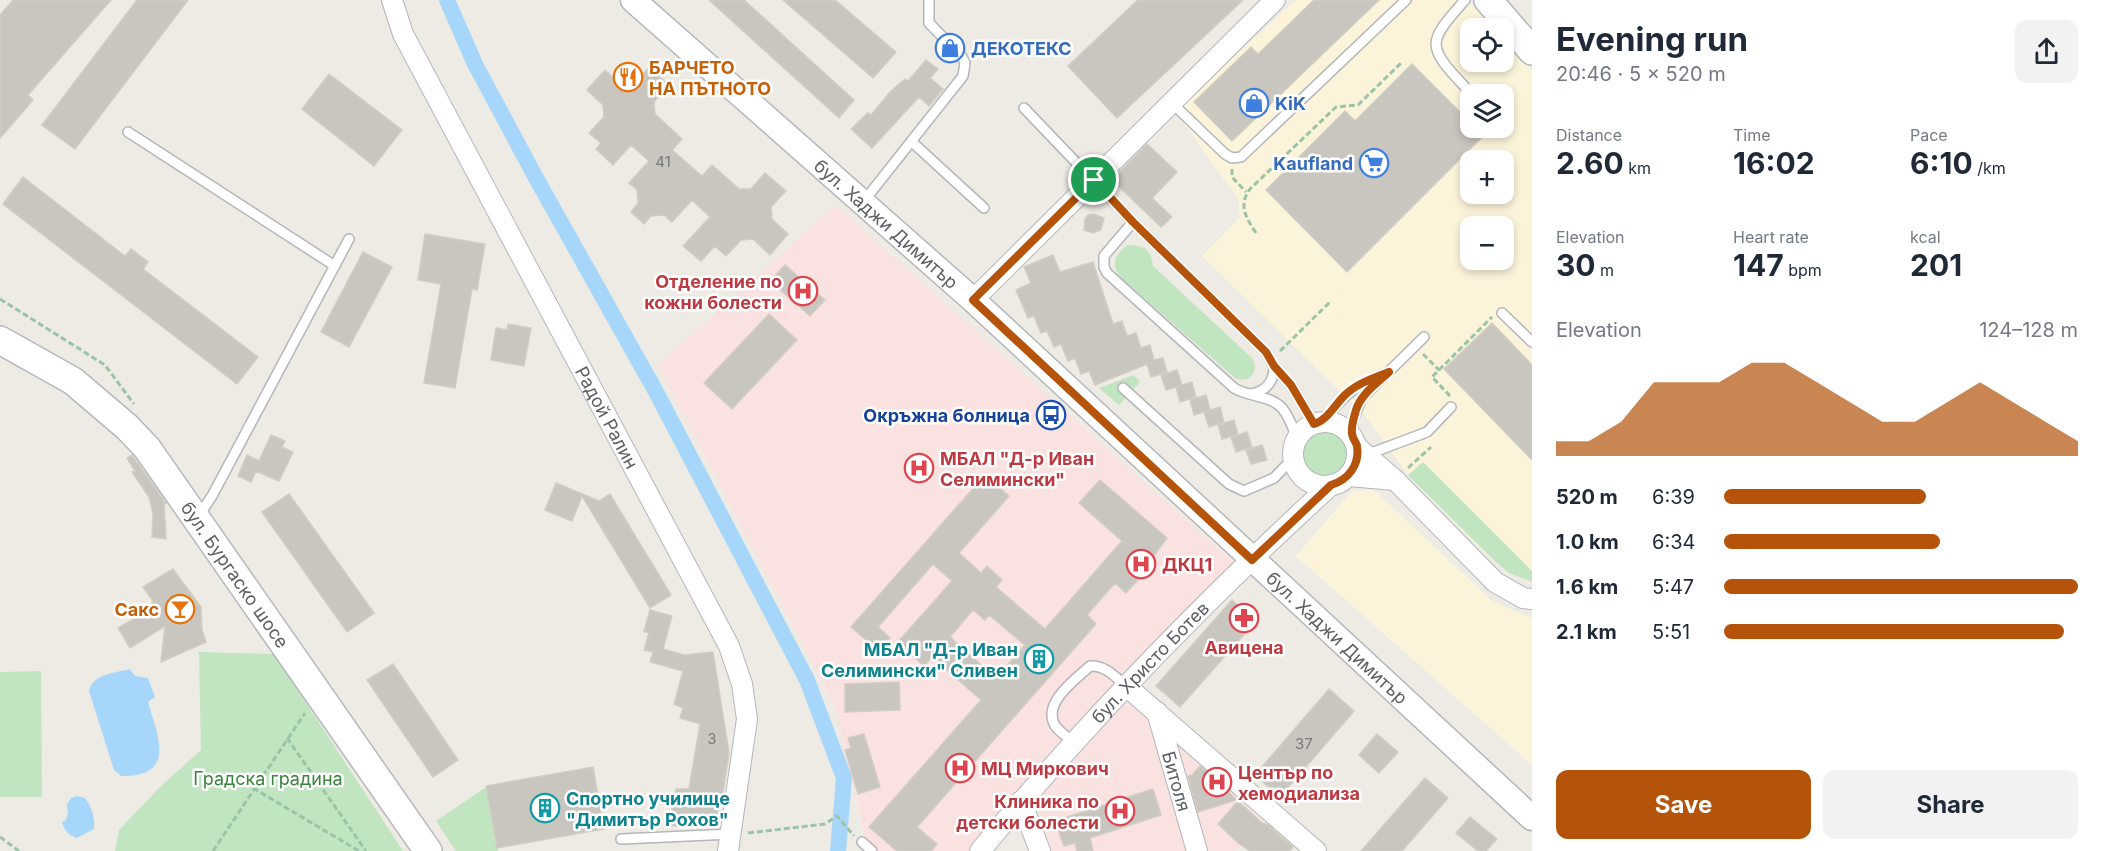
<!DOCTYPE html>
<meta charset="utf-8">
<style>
body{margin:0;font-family:Inter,sans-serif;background:#f2f2f3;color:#1f2937;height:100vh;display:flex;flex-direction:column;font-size:22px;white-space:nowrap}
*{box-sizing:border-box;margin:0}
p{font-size:20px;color:#747a83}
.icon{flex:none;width:33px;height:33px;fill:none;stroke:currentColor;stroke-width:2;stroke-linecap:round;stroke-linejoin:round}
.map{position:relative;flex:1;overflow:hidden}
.panel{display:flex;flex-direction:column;background:#fff;width:570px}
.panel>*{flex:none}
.controls{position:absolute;left:1460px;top:18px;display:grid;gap:12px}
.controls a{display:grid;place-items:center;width:54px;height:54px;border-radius:12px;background:#fff;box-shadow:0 3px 9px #0003;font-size:30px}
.pin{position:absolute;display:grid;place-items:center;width:51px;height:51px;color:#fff;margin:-26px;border:3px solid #fff;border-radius:50%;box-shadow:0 2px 6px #0007}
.round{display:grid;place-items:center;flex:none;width:63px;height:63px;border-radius:12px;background:#f2f2f3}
.overview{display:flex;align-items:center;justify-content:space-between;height:102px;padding:0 24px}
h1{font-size:33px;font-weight:700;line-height:45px}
.stats{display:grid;grid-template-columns:repeat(3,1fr);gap:9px;height:102px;padding:6px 24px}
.stats div{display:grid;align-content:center}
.stats b{font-size:30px;font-weight:700}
.stats small{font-size:16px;font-weight:400}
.stats p{font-size:16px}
.chart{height:168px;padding:12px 24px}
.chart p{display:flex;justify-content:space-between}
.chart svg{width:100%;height:108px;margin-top:6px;fill:#b45309;opacity:.7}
.primary-button{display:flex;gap:12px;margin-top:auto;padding:12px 24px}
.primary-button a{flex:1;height:69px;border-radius:12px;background:#b45309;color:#fff;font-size:24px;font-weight:700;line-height:69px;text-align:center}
.primary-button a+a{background:#f2f2f3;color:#1f2937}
ul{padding:0 24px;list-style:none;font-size:20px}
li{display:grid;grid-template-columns:96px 72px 1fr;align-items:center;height:45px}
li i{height:15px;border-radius:8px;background:#b45309}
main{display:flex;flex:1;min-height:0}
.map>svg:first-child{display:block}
.commercial{fill:#fcf4da;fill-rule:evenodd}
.medical{fill:#fae2e0}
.green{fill:#c1e4c1}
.water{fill:#a6d7fb}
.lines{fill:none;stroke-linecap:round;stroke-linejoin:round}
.canal{stroke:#a6d7fb;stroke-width:16}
.building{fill:#c9c6c0;stroke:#d2cdc2;stroke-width:1.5;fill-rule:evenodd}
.service-casing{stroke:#b4b6ba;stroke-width:12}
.minor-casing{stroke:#b4b6ba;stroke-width:22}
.tertiary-casing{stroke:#b4b6ba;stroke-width:27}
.secondary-casing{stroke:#b5b8bd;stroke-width:30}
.path{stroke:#9bc4a6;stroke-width:3;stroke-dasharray:6 3;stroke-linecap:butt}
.service{stroke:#fff;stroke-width:9}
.minor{stroke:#fff;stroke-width:20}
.tertiary{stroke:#fff;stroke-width:24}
.secondary{stroke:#fff;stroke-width:27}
.route-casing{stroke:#fff;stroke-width:12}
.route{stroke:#b45309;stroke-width:8}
.labels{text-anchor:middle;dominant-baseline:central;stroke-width:5;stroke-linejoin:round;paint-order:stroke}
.number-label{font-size:15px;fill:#77797a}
.shop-label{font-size:18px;font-weight:bold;fill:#366cbe;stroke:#fff;text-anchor:start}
.food-label{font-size:18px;font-weight:bold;fill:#c56008;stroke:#fff;text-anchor:start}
.street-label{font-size:18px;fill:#5c5f63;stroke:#fff}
.health-label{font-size:18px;font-weight:bold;fill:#be3a42;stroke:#fff;text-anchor:start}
.transit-label{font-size:18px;font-weight:bold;fill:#164399;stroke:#fff;text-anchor:end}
.culture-label{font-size:18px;font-weight:bold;fill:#0d838f;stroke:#fff;text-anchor:end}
.park-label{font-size:18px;fill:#39853c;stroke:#fff}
</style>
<main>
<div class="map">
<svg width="1532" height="851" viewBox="0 0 1532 851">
<rect width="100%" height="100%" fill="#eeebe4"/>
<path class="commercial" d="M1296 0H1468L1494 28H1470V62H1503V38L1532 70V327L1530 326 1532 328V582L1509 573 1495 561 1408 475 1365 416 1202 256 1240 217 1238 199 1175 111ZM1470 94H1503V128H1470ZM1470 160H1503V194H1470ZM1470 226H1503V260H1470Z
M1374 490 1493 602 1532 618V765L1296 556 1352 491Z"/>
<path class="medical" d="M835 205 1242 570 1125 685 1273 814 1236 851H1052L1036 803 1022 801 980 851H878L865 838 836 709 658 365Z"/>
<path class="green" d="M1128 245C1144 245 1151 249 1153 266L1253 359C1259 373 1249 384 1235 378L1121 278C1110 264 1114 255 1128 245Z
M1134 375 1140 382 1119 405 1099 388Z
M1298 454a27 27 0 1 1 54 0a27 27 0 1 1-54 0Z
M1423 462 1532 571V582L1509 573 1495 561 1408 475Z
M199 652 274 654 403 851H115L119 830 161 786 201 750Z
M41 671 42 797H0V672Z
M486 787 498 851H456L436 821Z"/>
<path class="water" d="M130 669 135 676 148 678 155 697 148 702C158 737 177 777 121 776L114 770 89 691C93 674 114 673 130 669Z
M77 796 85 798C92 807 95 818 94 829L77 838C68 835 65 831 62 822L66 820 68 812 67 804 71 798Z"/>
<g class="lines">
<path class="canal" d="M447 0 475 64 536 178 655 390 807 680 844 778 838 851"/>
</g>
<path class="building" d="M13 0H111L28 95 33 100 0 138V15Z
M137 0H188L75 149 42 125Z
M709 0H744L854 100 839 118Z
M783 0H835L896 52 873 78Z
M1138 0H1243L1117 118 1068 66Z
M1314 0H1379L1232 141 1194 102 1251 47 1258 54Z
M926 60 938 69 930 78 943 89 929 106 919 97 872 148 851 129 868 113 871 115 890 92 905 79 908 81Z
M1412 64 1470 122V128H1475L1483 136 1347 272 1266 190 1345 111 1355 121Z
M649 67 669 85 654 102 655 114 682 139 672 150 702 176 712 165 739 189H751L765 173 786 191 771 207 772 219 788 234 770 255 753 239 741 240 726 256 715 246 701 261 683 246 710 217 692 200 672 222 664 215 651 216 644 224 631 212 638 203 637 190 629 183 649 161 631 145 613 165 596 149 601 143 589 133 604 117 603 105 587 90 605 70 621 85 634 84Z
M329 74 402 130 374 166 302 109Z
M1147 144 1177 172 1152 198 1172 217 1161 227 1112 180Z
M23 177 125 256 131 249 148 262 143 269 258 357 237 384 3 204Z
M1093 214 1104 218 1101 230 1093 233 1084 230 1085 219 1088 215Z
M425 234 485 244 477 290 472 289 455 388 424 383 441 284 418 280Z
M363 252 392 267 349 347 321 332Z
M1053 255 1060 272 1093 262 1113 324 1122 321 1127 336 1136 333 1141 348 1150 345 1154 360 1163 358 1167 372 1151 377 1147 364 1095 385 1089 371 1081 374 1075 358 1068 361 1061 344 1054 347 1047 331 1041 333 1034 316 1028 318 1016 290 1031 283 1024 267Z
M785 265 825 300 810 316 770 281Z
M769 314 797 340 732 409 704 383Z
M1492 323 1532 365V460L1444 369Z
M508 324 531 328 524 366 491 360 496 328 507 330Z
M1177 370 1182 385 1166 390 1161 375Z
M1192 382 1196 397 1180 402 1176 387Z
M1206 395 1210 410 1194 415 1190 400Z
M1220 407 1224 422 1209 427 1204 412Z
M1234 420 1238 435 1222 439 1218 425Z
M1247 432 1252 447 1236 452 1231 437Z
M271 435 285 441 282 447 293 452 279 481 256 471 251 482 238 476 247 455 259 461Z
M1262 445 1267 460 1251 464 1246 450Z
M132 455 166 503 164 504 166 539 152 537 153 513 149 497 132 472 135 471 127 458Z
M985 475 1009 496 959 553 981 573 987 566 1002 580 996 587 1045 629 1122 541 1079 503 1100 480 1167 538 1153 557 1156 560 1126 593 1115 583 1087 615 1096 624 917 827 937 844 931 851H897L869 827 981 700 932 657 924 666 897 643 952 581 933 564 878 627 890 638 879 651 851 627ZM973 610 985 620 989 615 1025 645 996 678 950 637Z
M556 483 599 501 610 494 671 595 650 608 582 496 572 521 545 510Z
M289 494 374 613 347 632 262 512Z
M173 569 201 607 202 630 206 642 161 662 165 626 130 648 118 628 148 611 153 601 143 587Z
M1232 600 1256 621 1180 707 1156 686Z
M650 610 672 616 663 649 684 655 713 652 729 753 718 826H669L676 789H689L700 724 680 718 683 708 674 704 683 671 650 662 653 652 644 650 649 633 644 631Z
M393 664 458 760 433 777 367 680Z
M899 682 900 710 845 712V684Z
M1329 689 1354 711 1280 797 1255 775Z
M864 734 880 787 858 794 845 750 851 748 848 738Z
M1377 734 1398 752 1379 773 1359 755Z
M1200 766 1223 786 1236 800 1198 812 1188 776 1192 775Z
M593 767 604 829 497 848 486 786Z
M1425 778 1448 798 1402 851H1361Z
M1153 789 1161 815 1090 838 1093 851H1077L1075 843 1064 846 1055 821Z
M1238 801 1262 823 1268 825 1293 847 1289 851H1250L1237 842 1218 824Z
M1470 817 1497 839 1486 851H1478L1456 833Z"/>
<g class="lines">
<g class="service-casing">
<path id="service" d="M1465 0C1428 42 1425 45 1465 87
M1172 103 1225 154 1232 158 1241 157 1406 0
M1024 108 1133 222 1266 352 1274 367 1291 385 1314 424
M128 132 335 266
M912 142 984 208
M864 201 963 76 965 63 962 57 929 23V0
M1133 222 1104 256V267L1107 273 1234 388C1248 397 1270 395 1282 408 1289 416 1293 428 1297 438
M1502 313 1532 342
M1123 388 1229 484 1244 491 1274 478 1293 458
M1250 394C1265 392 1274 382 1274 367
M1322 422C1344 396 1352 387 1384 374
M1352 436 1353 420 1362 398 1424 337
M1366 455 1427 432 1451 407
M198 517 212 496 349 239
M1074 743C1069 738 1061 733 1056 727 1040 704 1076 679 1090 666 1105 665 1114 676 1125 685
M621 839 731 834
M862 842 872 851"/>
</g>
<g class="minor-casing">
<g id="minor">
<path id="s1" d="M392 0 403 34 729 646 742 684 747 719 728 851"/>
<path d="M973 300 1275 0"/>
<circle cx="1325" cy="454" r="32"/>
<path d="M1357 447 1395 480 1495 582 1523 598 1532 599"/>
<path d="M1349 476 1395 480"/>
<path d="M1125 685 1316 851"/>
<path id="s2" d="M1157 712 1197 851"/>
<path d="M1021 801 1040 851"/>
<path id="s3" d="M980 851C1088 721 1206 599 1331 485"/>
</g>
</g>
<g class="tertiary-casing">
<g id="tertiary">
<path id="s4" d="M633 0 973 300 1532 818"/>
</g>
</g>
<g class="secondary-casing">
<g id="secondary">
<path d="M1488 0 1532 51"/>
<path id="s5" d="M0 340 73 381 127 427 147 448 428 851"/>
</g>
</g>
<path class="path" d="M1232 169V177L1246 192
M1256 233C1246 218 1238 205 1250 189L1336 107 1358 105 1401 63
M0 299 105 365 134 404
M1280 351 1330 302
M1423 354 1439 370
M1450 396 1432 377 1492 317
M1408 468 1431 447
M287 738 366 851
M253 788 359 851
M748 833 825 824 837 816 854 836
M0 837 19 851
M213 851 305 713"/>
<use href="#service" class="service"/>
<use href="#minor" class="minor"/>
<use href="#tertiary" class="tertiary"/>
<use href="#secondary" class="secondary"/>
</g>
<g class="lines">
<g class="route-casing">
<path id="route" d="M1094 180 1133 222 1266 352 1274 366 1291 385 1314 424C1328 420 1335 404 1346 394 1358 383 1374 378 1389 372 1377 383 1361 394 1356 410 1354 417 1351 426 1352 433 1352 438 1356 442 1357 446 1360 465 1348 480 1331 485L1252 560 973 300Z"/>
</g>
<use href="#route" class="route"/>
</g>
<defs>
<g id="shop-ring" transform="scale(1.5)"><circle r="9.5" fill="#fff" stroke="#3f7fe0" stroke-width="1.5"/><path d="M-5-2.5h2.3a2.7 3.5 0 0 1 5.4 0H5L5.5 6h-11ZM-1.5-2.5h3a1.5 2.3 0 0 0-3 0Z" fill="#3f7fe0"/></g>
<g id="restaurant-ring" transform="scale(1.5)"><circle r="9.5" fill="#fff" stroke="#e8710a" stroke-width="1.5"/><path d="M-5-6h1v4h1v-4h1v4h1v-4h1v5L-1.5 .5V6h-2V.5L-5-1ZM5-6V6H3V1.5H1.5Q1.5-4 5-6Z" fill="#e8710a"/></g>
<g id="supermarket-ring" transform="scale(1.5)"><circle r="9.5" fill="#fff" stroke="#3f7fe0" stroke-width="1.5"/><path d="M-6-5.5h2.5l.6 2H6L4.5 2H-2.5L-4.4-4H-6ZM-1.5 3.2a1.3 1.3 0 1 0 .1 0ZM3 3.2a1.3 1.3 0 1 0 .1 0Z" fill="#3f7fe0"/></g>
<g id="hospital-ring" transform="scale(1.5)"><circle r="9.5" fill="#fff" stroke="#e0444e" stroke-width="1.5"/><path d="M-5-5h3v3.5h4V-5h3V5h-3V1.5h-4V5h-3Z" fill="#e0444e"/></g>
<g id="bus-ring" transform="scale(1.5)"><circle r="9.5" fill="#fff" stroke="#1a4fb4" stroke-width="1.5"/><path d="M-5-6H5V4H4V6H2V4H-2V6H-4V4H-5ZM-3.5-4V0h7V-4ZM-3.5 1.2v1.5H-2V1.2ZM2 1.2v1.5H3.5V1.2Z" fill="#1a4fb4"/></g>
<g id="bar-ring" transform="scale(1.5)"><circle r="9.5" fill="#fff" stroke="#e8710a" stroke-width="1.5"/><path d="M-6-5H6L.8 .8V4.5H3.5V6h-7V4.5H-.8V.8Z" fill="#e8710a"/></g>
<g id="pharmacy-ring" transform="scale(1.5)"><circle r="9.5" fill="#fff" stroke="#e0444e" stroke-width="1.5"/><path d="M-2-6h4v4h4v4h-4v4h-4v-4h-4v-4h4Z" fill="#e0444e"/></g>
<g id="building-ring" transform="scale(1.5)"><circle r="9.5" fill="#fff" stroke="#0f9aa8" stroke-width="1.5"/><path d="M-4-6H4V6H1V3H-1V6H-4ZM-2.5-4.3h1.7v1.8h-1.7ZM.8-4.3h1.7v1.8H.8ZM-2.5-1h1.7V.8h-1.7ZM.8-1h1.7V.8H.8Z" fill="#0f9aa8"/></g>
</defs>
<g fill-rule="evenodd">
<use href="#shop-ring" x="950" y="48"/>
<use href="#restaurant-ring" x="628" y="77"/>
<use href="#shop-ring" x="1254" y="103"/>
<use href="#supermarket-ring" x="1374" y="163"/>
<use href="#hospital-ring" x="803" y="291"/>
<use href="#bus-ring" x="1051" y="415"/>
<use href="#hospital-ring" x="919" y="468"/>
<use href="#hospital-ring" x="1141" y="564"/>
<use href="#bar-ring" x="180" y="609"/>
<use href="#pharmacy-ring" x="1244" y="618"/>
<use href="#building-ring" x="1039" y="659"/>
<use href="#hospital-ring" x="960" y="768"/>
<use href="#hospital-ring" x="1217" y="782"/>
<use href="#building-ring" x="545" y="808"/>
<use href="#hospital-ring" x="1120" y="811"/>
</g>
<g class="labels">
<g class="number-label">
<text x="663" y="161">41</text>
<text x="712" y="738">3</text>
<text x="1304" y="743">37</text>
</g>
<g class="shop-label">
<text x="971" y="48">ДЕКОТЕКС</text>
<text x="1275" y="103">KiK</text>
<text x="1353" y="163" text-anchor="end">Kaufland</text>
</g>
<g class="food-label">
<text x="649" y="67">БАРЧЕТО<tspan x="649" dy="21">НА ПЪТНОТО</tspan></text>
<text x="159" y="609" text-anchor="end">Сакс</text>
</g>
<g class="street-label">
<text stroke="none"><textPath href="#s4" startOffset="338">бул. Хаджи Димитър</textPath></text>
<text stroke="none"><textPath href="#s1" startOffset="470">Радой Ралин</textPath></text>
<text stroke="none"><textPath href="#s5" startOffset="338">бул. Бургаско шосе</textPath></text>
<text stroke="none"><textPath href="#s4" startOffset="950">бул. Хаджи Димитър</textPath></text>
<text stroke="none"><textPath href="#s3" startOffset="254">бул. Христо Ботев</textPath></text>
<text stroke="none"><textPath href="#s2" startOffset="72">Битоля</textPath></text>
</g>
<g class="health-label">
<text x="782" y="281" text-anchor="end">Отделение по<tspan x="782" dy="21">кожни болести</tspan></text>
<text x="940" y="458">МБАЛ "Д-р Иван<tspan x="940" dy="21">Селимински"</tspan></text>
<text x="1162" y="564">ДКЦ1</text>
<text x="1244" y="647" text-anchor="middle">Авицена</text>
<text x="981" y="768">МЦ Миркович</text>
<text x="1238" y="772">Център по<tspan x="1238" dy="21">хемодиализа</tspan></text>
<text x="1099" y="801" text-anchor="end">Клиника по<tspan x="1099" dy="21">детски болести</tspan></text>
</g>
<g class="transit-label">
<text x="1030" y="415">Окръжна болница</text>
</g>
<g class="culture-label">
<text x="1018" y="649">МБАЛ "Д-р Иван<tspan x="1018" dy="21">Селимински" Сливен</tspan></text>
<text x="566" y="798" text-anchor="start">Спортно училище<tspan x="566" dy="21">"Димитър Рохов"</tspan></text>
</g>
<g class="park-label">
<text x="268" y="778">Градска градина</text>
</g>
</g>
</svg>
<div class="controls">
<a><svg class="icon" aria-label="locate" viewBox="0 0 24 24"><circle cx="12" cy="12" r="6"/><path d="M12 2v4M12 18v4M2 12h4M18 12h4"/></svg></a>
<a><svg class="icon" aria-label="layers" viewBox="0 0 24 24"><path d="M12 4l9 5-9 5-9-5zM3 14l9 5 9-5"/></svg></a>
<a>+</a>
<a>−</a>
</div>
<div class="pin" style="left:1094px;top:180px;background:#1e9e55"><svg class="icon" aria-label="arrive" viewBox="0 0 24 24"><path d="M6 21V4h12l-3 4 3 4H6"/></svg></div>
</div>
<section class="panel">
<div class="overview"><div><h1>Evening run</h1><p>20:46 · 5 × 520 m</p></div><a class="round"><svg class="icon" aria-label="share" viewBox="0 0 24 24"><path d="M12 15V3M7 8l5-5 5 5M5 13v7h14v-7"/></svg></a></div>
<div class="stats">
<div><p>Distance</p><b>2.60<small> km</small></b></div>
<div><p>Time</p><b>16:02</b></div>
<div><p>Pace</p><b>6:10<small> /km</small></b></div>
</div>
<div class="stats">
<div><p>Elevation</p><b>30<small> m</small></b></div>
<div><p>Heart rate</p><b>147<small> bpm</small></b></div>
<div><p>kcal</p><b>201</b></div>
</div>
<div class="chart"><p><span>Elevation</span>124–128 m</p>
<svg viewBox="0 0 160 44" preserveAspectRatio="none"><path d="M0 44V38L10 38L20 30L30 14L40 14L50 14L60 6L70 6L80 14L90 22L100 30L110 30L120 22L130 14L140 22L150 30L160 38V44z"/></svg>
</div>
<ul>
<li><b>520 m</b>6:39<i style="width:57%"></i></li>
<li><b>1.0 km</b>6:34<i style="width:61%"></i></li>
<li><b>1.6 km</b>5:47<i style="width:100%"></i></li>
<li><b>2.1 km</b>5:51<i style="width:96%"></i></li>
</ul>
<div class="primary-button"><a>Save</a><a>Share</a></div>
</section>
</main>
